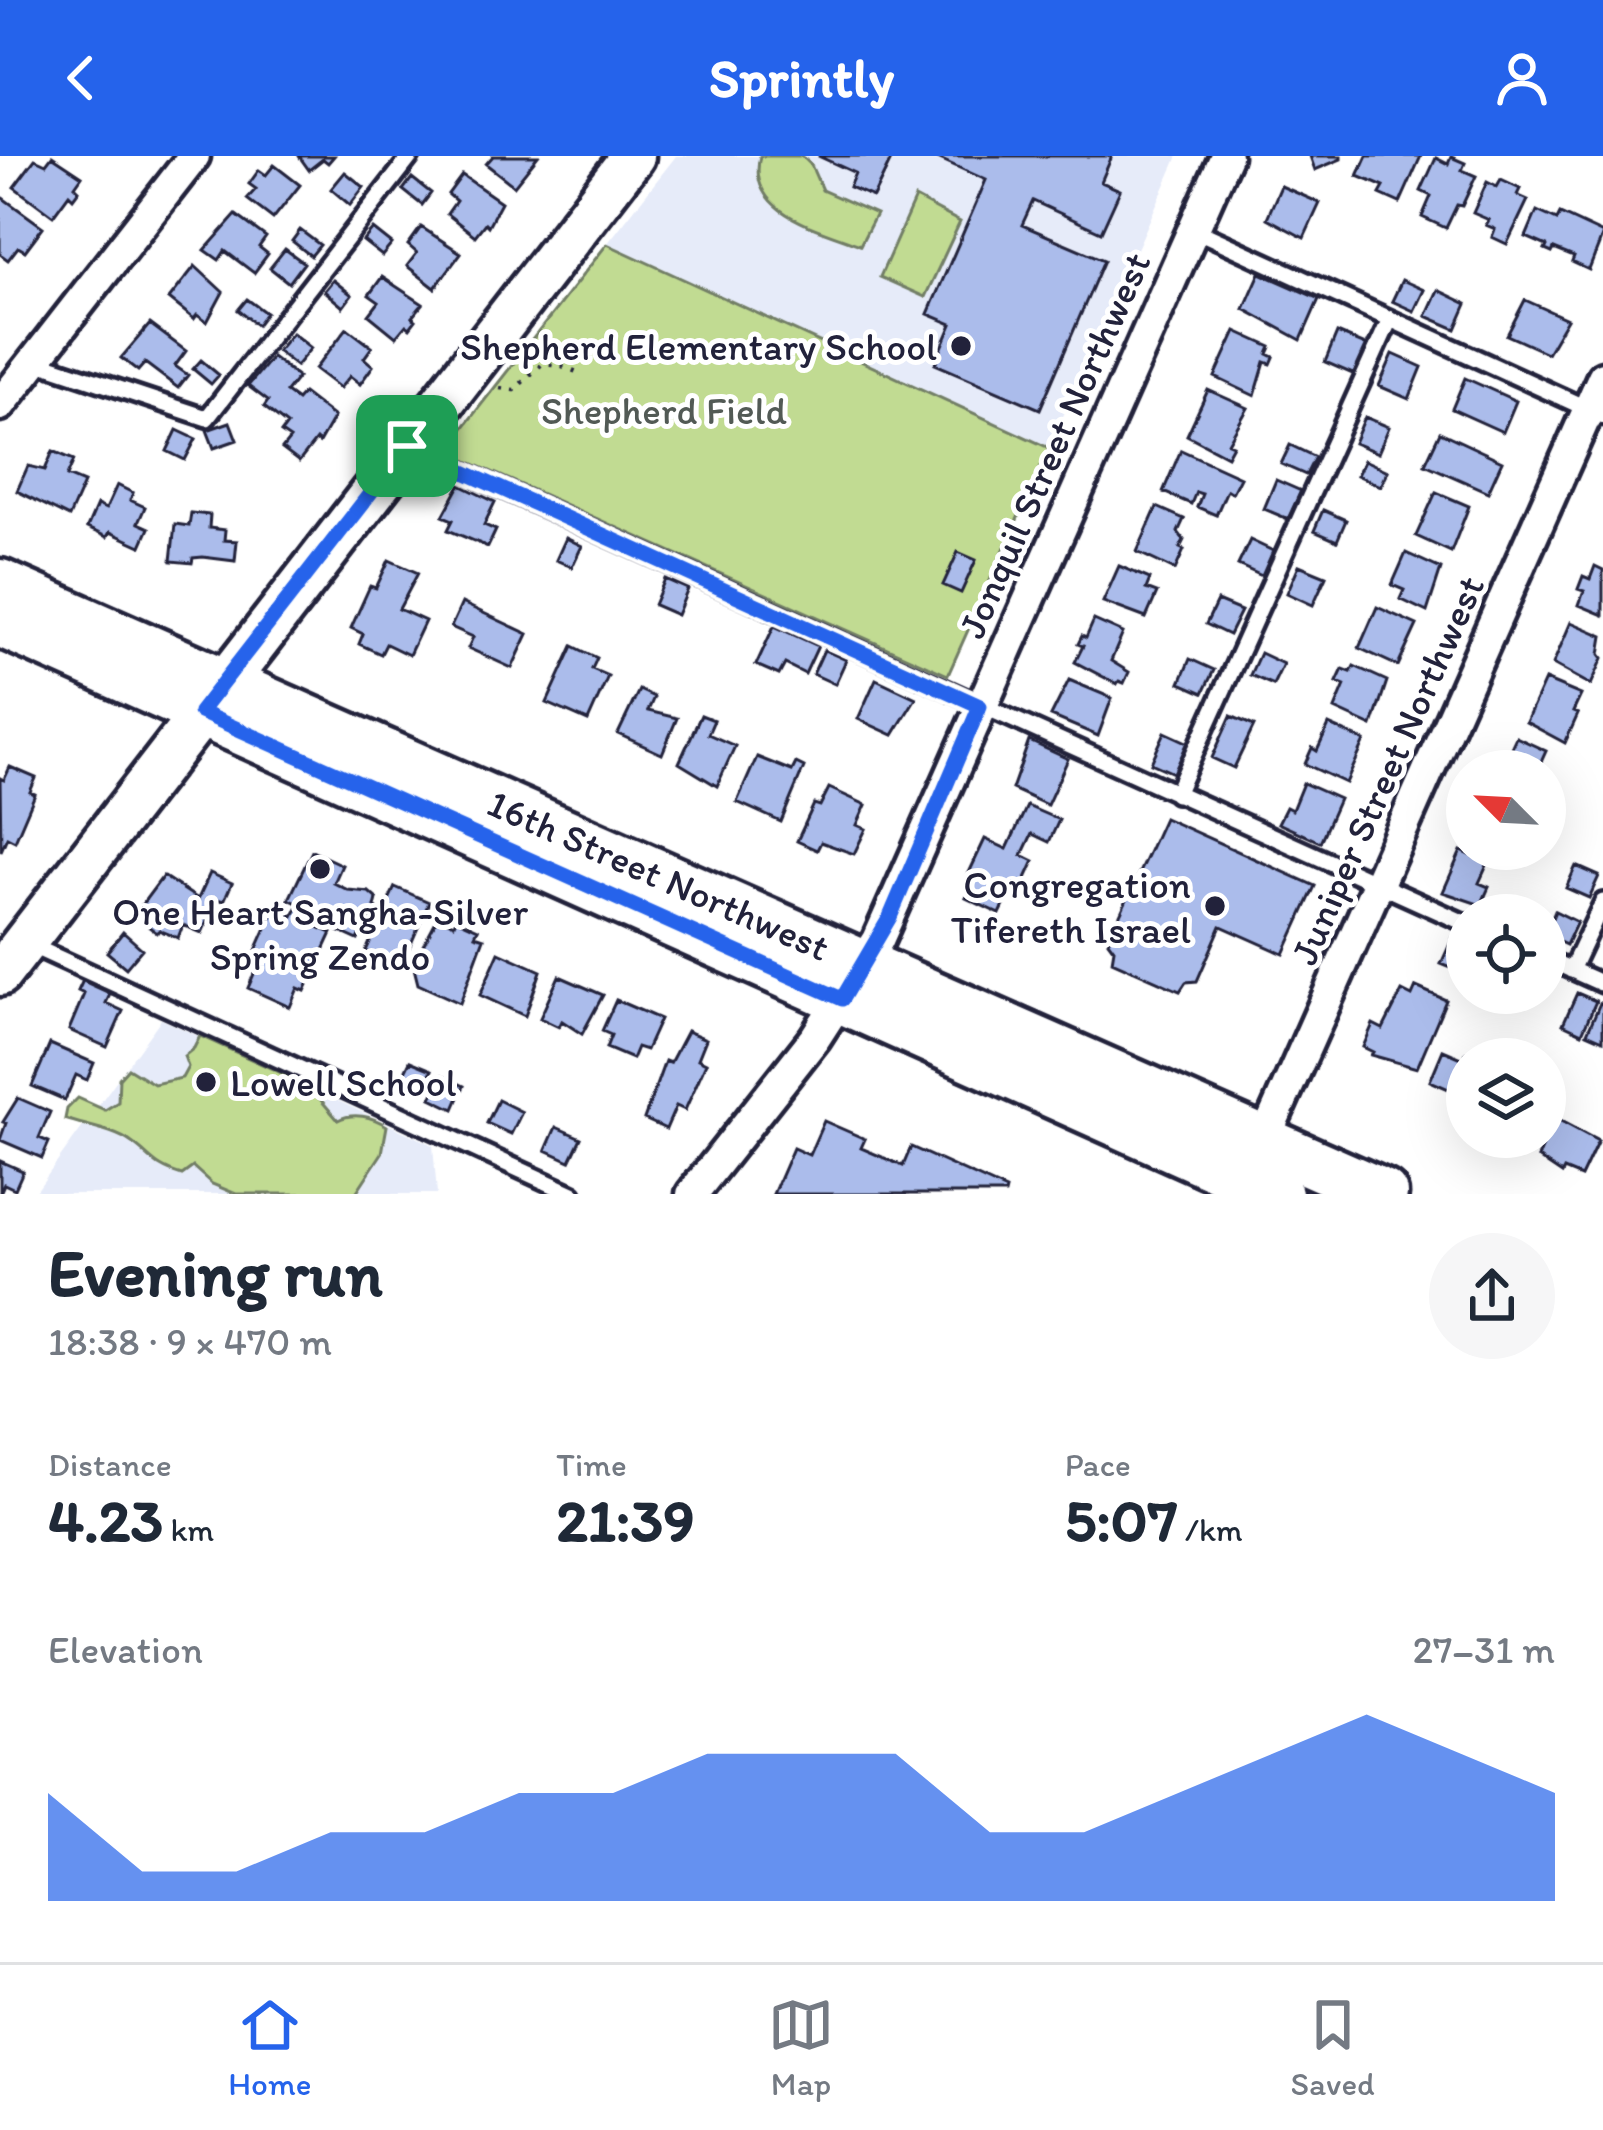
<!DOCTYPE html>
<meta charset="utf-8">
<style>
body{margin:0;font-family:Itim,sans-serif;background:#f6f6f7;color:#1f2937;height:100vh;display:flex;flex-direction:column;font-size:45px;white-space:nowrap}
*{box-sizing:border-box;margin:0}
p{font-size:39px;color:#747a83}
.icon{flex:none;width:66px;height:66px;fill:none;stroke:currentColor;stroke-width:2;stroke-linecap:round;stroke-linejoin:round}
.map{position:relative;height:1038px;overflow:hidden}
.sheet{display:flex;flex-direction:column;background:#fff;flex:1}
.sheet>*{flex:none}
.needle{width:78px;rotate:294deg}
.controls{position:absolute;left:1446px;top:594px;display:grid;gap:24px}
.controls a{display:grid;place-items:center;width:120px;height:120px;border-radius:50%;background:#fff;box-shadow:0 12px 48px #0002;font-size:60px}
.pin{position:absolute;display:grid;place-items:center;width:102px;height:102px;color:#fff;margin:-51px;border-radius:24px;box-shadow:0 6px 18px #0006}
.round{display:grid;place-items:center;flex:none;width:126px;height:126px;border-radius:63px;background:#f6f6f7}
.overview{display:flex;align-items:center;justify-content:space-between;height:204px;padding:0 48px}
h1{font-size:66px;font-weight:700;line-height:90px}
.metrics{display:grid;grid-template-columns:repeat(3,1fr);gap:18px;height:204px;padding:12px 48px}
.metrics div{display:grid;align-content:center}
.metrics b{font-size:60px;font-weight:700}
.metrics small{font-size:33px;font-weight:400}
.metrics p{font-size:33px}
.chart{height:336px;padding:24px 48px}
.chart p{display:flex;justify-content:space-between}
.chart svg{width:100%;height:216px;margin-top:12px;fill:#2563eb;opacity:.7}
header{display:flex;justify-content:space-between;align-items:center;height:156px;padding:0 48px;background:#2563eb;color:#fff;font-size:54px;font-weight:700}
.menu{display:flex;justify-content:space-around;align-items:center;height:168px;border-top:3px solid #e0e1e3;background:#fff;font-size:33px;color:#747a83}
.menu a{display:grid;justify-items:center;gap:6px}
.menu .active{color:#2563eb}
.map>svg:first-child{display:block}
.built{fill:#e6ebf9}
.green{fill:#c1db92;stroke:#727e66;stroke-width:3}
.building{fill:#abbceb;stroke:#22223b;stroke-width:3}
.lines{fill:none;stroke-linecap:round;stroke-linejoin:round}
.lane-casing{stroke:#22223b;stroke-width:24}
.street-casing{stroke:#22223b;stroke-width:39}
.secondary-casing{stroke:#22223b;stroke-width:51}
.primary-casing{stroke:#22223b;stroke-width:57}
.path{stroke:#22223b;stroke-width:4.5;stroke-dasharray:3 9;stroke-linecap:butt}
.lane{stroke:#fff;stroke-width:15}
.street{stroke:#fff;stroke-width:30}
.secondary{stroke:#fff;stroke-width:42}
.primary{stroke:#fff;stroke-width:48}
.route-casing{stroke:#fff;stroke-width:24}
.route{stroke:#2563eb;stroke-width:15}
.poi-dot{fill:#22223b;stroke:#fff;stroke-width:4.5}
.labels{text-anchor:middle;dominant-baseline:central;stroke-width:10;stroke-linejoin:round;paint-order:stroke}
.poi-label{font-size:39px;fill:#22223b;stroke:#fff;text-anchor:end}
.park-label{font-size:39px;fill:#525a55;stroke:#fff}
.street-label{font-size:39px;fill:#22223b;stroke:#fff}
</style>
<header><svg class="icon" aria-label="back" viewBox="0 0 24 24"><path d="M15 5l-7 7 7 7"/></svg>Sprintly<svg class="icon" aria-label="person" viewBox="0 0 24 24"><circle cx="12" cy="8" r="4"/><path d="M4 21q1-7 8-7t8 7"/></svg></header>
<div class="map">
<svg width="1603" height="1038" viewBox="0 0 1603 1038">
<rect width="100%" height="100%" fill="#fff"/>
<filter id="ink" filterUnits="userSpaceOnUse"><feTurbulence type="fractalNoise" baseFrequency=".00833" numOctaves="2"/><feDisplacementMap in="SourceGraphic" scale="24" xChannelSelector="R" yChannelSelector="G"/><feConvolveMatrix kernelMatrix="1 2 1 2 8 2 1 2 1" color-interpolation-filters="sRGB"/></filter>
<g filter="url(#ink)">
<path class="built" d="M676 0H1178L1049 292 607 88Z
M161 863 433 989 437 1038H34Z"/>
<path class="green" d="M760 0H802L811 9 822 34 876 58 860 89C820 73 745 57 760 0Z
M915 42 960 66 925 141 880 121Z
M607 88 1049 292 948 519 445 295Z
M200 880 308 929 338 964C353 956 372 960 387 970L382 997 355 1038H236L212 1028 193 1011 182 1019C154 1011 153 1002 132 987 115 974 85 970 65 963L67 953 78 942 105 954 118 946 119 922 128 912 154 928 182 922 188 911 184 900 194 892Z"/>
<path class="building" d="M52 0 82 20 75 30 79 34 73 42 69 38 53 60 14 31 35 3 46 8Z
M299 0H334L328 7 323 3 309 14Z
M493 0H538L514 30 486 8Z
M818 0H893L873 41 849 31 855 17Z
M933 0H1112L1101 26 1120 34 1101 76 1033 45 1022 69 1104 104 1040 253 935 208 952 168 928 158 986 24Z
M1310 0H1341V3L1315 14Z
M1367 0H1421L1400 47 1380 38 1384 31 1358 20Z
M1451 1 1465 7 1462 14 1476 20 1462 50 1457 49 1446 72 1422 61 1431 40 1421 35 1436 2 1448 8Z
M274 9 300 29 273 63 247 43 256 33 249 28 259 14 266 19Z
M345 16 364 31 350 49 331 33Z
M462 19 501 46 488 70 485 67 475 80 447 58 456 45 448 38Z
M412 22 431 37 422 49 403 34Z
M1501 24 1520 33 1517 39 1528 44 1507 88 1492 81 1495 73 1486 69 1489 64 1473 57 1487 26 1497 31Z
M1281 30 1320 47 1304 82 1267 62Z
M0 40 43 71 25 95 18 91 8 104 0 98Z
M1537 55 1557 64 1560 58 1603 78 1589 114 1572 106 1574 101 1554 93 1552 97 1545 94 1547 90 1526 81Z
M236 59 266 81 259 91 268 98 254 117 225 95 219 104 205 94Z
M421 71 461 97 435 132 407 110 417 97 408 89Z
M373 73 392 88 382 100 363 85Z
M300 74 320 89 311 100 292 85Z
M285 93 304 107 289 127 270 112Z
M195 110 223 136 207 166 197 159 194 163 169 143Z
M1260 117 1319 143 1301 184 1244 153Z
M382 121 423 148 412 161 416 164 410 172 406 169 396 181 369 159 379 146 369 139Z
M333 124 352 139 343 151 324 135Z
M1402 124 1424 134 1414 155 1392 145Z
M1438 134 1467 148 1456 173 1426 160Z
M247 143 266 157 257 169 238 154Z
M1525 144 1567 163 1547 197 1507 179Z
M150 168 186 195 175 210 188 219 178 232 145 207 138 215 121 202Z
M347 172 372 191 364 202 373 210 360 228 350 220 340 232 315 213Z
M1236 175 1271 191 1268 198 1274 201 1271 208 1265 206 1255 240 1215 221Z
M292 177 311 192 296 210 277 195Z
M1337 177 1368 190 1355 219 1325 206Z
M1393 198 1422 211 1409 243 1379 230Z
M272 201 298 221 286 236 297 244 303 237 334 261 319 287 316 284 299 306 282 293 290 283 281 277 287 269 264 251 268 245 248 230Z
M201 204 219 219 211 228 193 213Z
M1465 222 1516 245 1503 276 1452 253Z
M1208 234 1248 252 1228 287 1233 289 1227 300 1187 279Z
M1365 261 1389 271 1378 297 1354 287Z
M230 266 237 284 214 292 207 274Z
M177 274 196 283 185 304 167 295Z
M1440 276 1502 305 1488 336 1425 308Z
M1290 289 1315 301 1306 319 1281 308Z
M1181 294 1240 321 1232 337 1227 334 1216 359 1197 351 1202 338 1196 336 1191 348 1163 336Z
M53 295 74 304 67 320 84 327 69 361 17 335 28 310 45 314Z
M1364 304 1388 315 1381 330 1357 319Z
M1276 324 1301 335 1288 363 1264 353Z
M117 329 133 337 130 344 145 351 138 367 149 372 141 390 110 376 107 381 87 372 97 349 106 353Z
M460 329 495 346 484 369 496 374 488 391 448 374 453 364 443 360Z
M1436 336 1469 350 1451 396 1416 380Z
M1157 351 1184 363 1178 376 1184 384 1180 392 1184 394 1175 414 1137 396Z
M1323 354 1346 364 1337 385 1314 375Z
M191 357 210 359 209 372 225 374 224 384 237 385 235 405 203 401 193 402 192 407 171 405 175 368 189 370Z
M566 382 582 390 572 411 556 404Z
M1250 384 1273 395 1262 420 1238 409Z
M958 396 976 404 961 437 943 429Z
M1406 397 1441 413 1427 456 1400 443 1404 434 1392 429Z
M389 404 418 417 399 453 425 465 409 499 386 488 381 498 359 488 363 478 351 472 370 430 376 432Z
M1299 409 1326 420 1313 449 1287 437Z
M1119 410 1150 423 1146 433 1157 437 1146 462 1103 446Z
M1595 410 1603 414V459L1579 449 1584 435 1578 433 1583 420 1590 423Z
M665 423 688 433 677 459 654 449Z
M1217 445 1241 455 1229 479 1206 468Z
M462 447 528 478 512 512 468 492 473 481 451 471Z
M1377 451 1417 469 1398 510 1359 492Z
M1094 464 1123 477 1111 505 1129 516 1124 527 1119 525 1117 528 1075 506 1083 490 1078 488 1082 480 1086 482Z
M1571 466 1603 480 1600 498 1603 502 1591 529 1553 508Z
M774 470 818 490 805 518 785 508 779 519 756 509Z
M573 490 597 502 592 513 608 520 588 565 547 547Z
M824 494 846 504 835 528 813 518Z
M1260 497 1283 508 1273 529 1250 519Z
M1190 503 1214 514 1203 537 1180 527Z
M1354 510 1387 525 1372 570 1335 553 1345 529 1337 526 1343 513 1351 516Z
M876 523 916 542 893 579 858 563Z
M1069 524 1112 542 1098 580 1051 560Z
M1545 524 1581 539 1573 556 1578 558 1565 587 1526 566Z
M639 534 654 541 648 555 677 562 662 598 618 578Z
M701 559 714 564 708 578 735 590 717 630 679 607Z
M1231 560 1254 570 1234 612 1212 602Z
M1329 569 1365 585 1346 627 1305 608 1312 592 1317 595Z
M1165 576 1191 588 1178 619 1151 607Z
M1516 581 1546 595 1537 615H1500Z
M1029 585 1068 603 1047 649 1012 633Z
M757 601 792 615 796 607 804 611 781 666 737 646Z
M10 611 36 622 30 636 35 638 15 685 7 681 1 695 0 622 4 624Z
M1303 627 1339 643 1320 686 1278 667 1286 651 1292 654Z
M829 632 866 649 857 669 866 673 854 698 821 686 817 694 797 685 814 648 820 650Z
M1027 650 1059 664 1049 686 1032 678 1022 699 1034 705 1017 742 1009 739 1000 758 966 742 975 724 967 721 985 683 1007 693Z
M1164 662 1315 730 1284 798 1221 770 1197 825 1186 826 1180 835 1112 805 1114 793 1108 785Z
M312 695 342 709 334 727 348 734 369 736 377 743 375 751 384 755 380 765 370 760 358 784 325 769 328 761 319 757 313 769 332 777 305 835 298 832 290 851 248 832 256 813 249 810 275 752 293 760 299 748 289 743Z
M1461 695 1488 707 1479 727 1489 731 1481 749 1443 736Z
M1576 710 1599 720 1589 742 1566 732Z
M210 717 232 727 224 745 217 743 202 777 183 769 178 782 159 774 157 777 134 759 163 720 198 743Z
M395 731 429 746 401 811 366 795Z
M1555 755 1577 766 1566 789 1545 779Z
M443 763 454 768 456 763 478 773 475 779 484 782 460 847 418 828 413 808 436 765Z
M123 776 142 793 126 812 107 796Z
M1453 781 1467 787 1466 818 1441 808Z
M499 796 541 815 525 860 480 839Z
M559 820 603 839 582 878 562 865 559 871 540 862Z
M84 822 112 834 106 847 123 855 107 891 69 874 84 838 78 835Z
M1416 831 1446 844 1417 912 1371 899 1373 896 1363 891 1373 868 1383 873 1402 835 1412 840Z
M1577 837 1596 845 1582 877 1563 868Z
M616 844 660 863 646 894 637 891 632 903 606 892 611 879 602 875Z
M1600 847 1603 848V884L1587 877Z
M687 875 706 883 698 903 706 907 685 954 676 950 666 973 644 963 665 905 670 907Z
M50 888 94 907 87 924 76 919 65 944 32 930Z
M1443 894 1464 903 1466 897 1477 902 1467 903V941L1430 925Z
M410 905 432 914 421 937 399 928Z
M442 919 464 930 454 953 431 942Z
M18 942 50 956 39 982 49 986 42 1002 0 984 6 967 3 966Z
M498 944 522 956 511 978 487 967Z
M1555 962 1598 985 1581 1021 1564 1014 1562 1018 1538 1002Z
M824 965 865 983 861 992 903 1010 911 991 1006 1034 1005 1038H773L793 992 809 999Z
M556 971 581 982 570 1005 546 994Z
M0 1005 23 1015 15 1033 4 1028 0 1037Z"/>
<g class="lines">
<g class="lane-casing">
<path id="lane" d="M1193 73 1603 260
M35 205 207 262 411 0
M409 291 1467 768
M1176 638 1390 163
M30 789 573 1038
M1545 802 1603 828
M1571 814 1603 746"/>
</g>
<g class="street-casing">
<path id="street" d="M0 249 194 0
M1257 1000 1603 221
M692 1038 815 882 878 784 1226 0"/>
</g>
<g class="secondary-casing">
<path id="secondary" d="M0 818 633 0"/>
</g>
<g class="primary-casing">
<g id="primary">
<path id="s1" d="M0 428 1383 1038"/>
<path d="M0 466 1278 1038"/>
</g>
</g>
<path class="path" d="M500 232 514 234 542 208 562 210 582 218"/>
<use href="#lane" class="lane"/>
<use href="#street" class="street"/>
<use href="#secondary" class="secondary"/>
<use href="#primary" class="primary"/>
</g>
</g>
<g class="lines" filter="url(#ink)">
<g class="route-casing">
<path id="route" d="M407 290 980 550 890 761 842 843 200 556Z"/>
</g>
<use href="#route" class="route"/>
</g>
<g class="poi-dot">
<circle cx="961" cy="190" r="12"/>
<circle cx="320" cy="713" r="12"/>
<circle cx="1215" cy="750" r="12"/>
<circle cx="206" cy="926" r="12"/>
</g>
<g class="labels">
<g class="poi-label">
<text x="937" y="190">Shepherd Elementary School</text>
<text x="1191" y="728">Congregation<tspan x="1191" dy="45">Tifereth Israel</tspan></text>
<text x="320" y="755" text-anchor="middle">One Heart Sangha-Silver<tspan x="320" dy="45">Spring Zendo</tspan></text>
<text x="230" y="926" text-anchor="start">Lowell School</text>
</g>
<g class="park-label">
<text x="664" y="254">Shepherd Field</text>
</g>
<g class="street-label">
<text transform="translate(1054 289) rotate(-66)">Jonquil Street Northwest</text>
<text transform="translate(1387 614) rotate(-66)">Juniper Street Northwest</text>
<text stroke="none"><textPath href="#s1" startOffset="720">16th Street Northwest</textPath></text>
</g>
</g>
</svg>
<div class="controls">
<a><svg class="needle" viewBox="-14 -14 28 28"><path d="M0-13l5 13h-10z" fill="#e53935"/><path d="M0 13l5-13h-10z" fill="#747a83"/></svg></a>
<a><svg class="icon" aria-label="locate" viewBox="0 0 24 24"><circle cx="12" cy="12" r="6"/><path d="M12 2v4M12 18v4M2 12h4M18 12h4"/></svg></a>
<a><svg class="icon" aria-label="layers" viewBox="0 0 24 24"><path d="M12 4l9 5-9 5-9-5zM3 14l9 5 9-5"/></svg></a>
</div>
<div class="pin" style="left:407px;top:290px;background:#1e9e55"><svg class="icon" aria-label="arrive" viewBox="0 0 24 24"><path d="M6 21V4h12l-3 4 3 4H6"/></svg></div>
</div>
<section class="sheet">
<div class="overview"><div><h1>Evening run</h1><p>18:38 · 9 × 470 m</p></div><a class="round"><svg class="icon" aria-label="share" viewBox="0 0 24 24"><path d="M12 15V3M7 8l5-5 5 5M5 13v7h14v-7"/></svg></a></div>
<div class="metrics">
<div><p>Distance</p><b>4.23<small> km</small></b></div>
<div><p>Time</p><b>21:39</b></div>
<div><p>Pace</p><b>5:07<small> /km</small></b></div>
</div>
<div class="chart"><p><span>Elevation</span>27–31 m</p>
<svg viewBox="0 0 160 44" preserveAspectRatio="none"><path d="M0 44V22L10 38L20 38L30 30L40 30L50 22L60 22L70 14L80 14L90 14L100 30L110 30L120 22L130 14L140 6L150 14L160 22V44z"/></svg>
</div>
</section>
<nav class="menu">
<a class="active"><svg class="icon" aria-label="home" viewBox="0 0 24 24"><path d="M3 11l9-7 9 7M6 9v11h12V9"/></svg>Home</a>
<a><svg class="icon" aria-label="map" viewBox="0 0 24 24"><path d="M3 6l6-2 6 2 6-2v14l-6 2-6-2-6 2zM9 4v14M15 6v14"/></svg>Map</a>
<a><svg class="icon" aria-label="saved" viewBox="0 0 24 24"><path d="M7 4h10v16l-5-4-5 4z"/></svg>Saved</a>
</nav>
